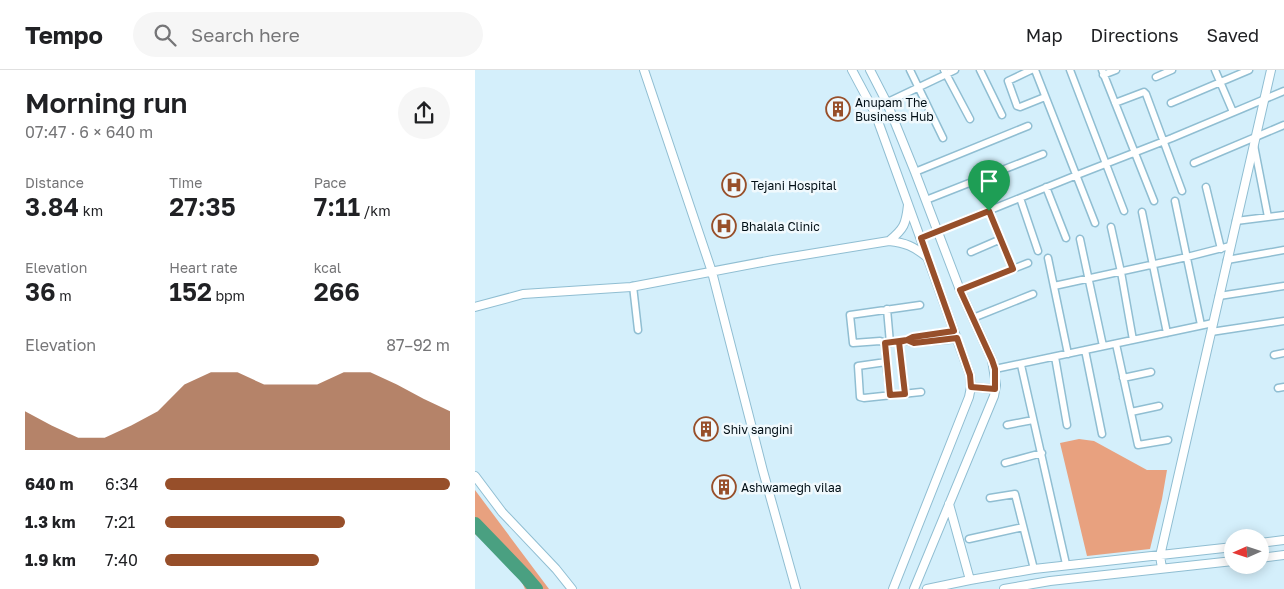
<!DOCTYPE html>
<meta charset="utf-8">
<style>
body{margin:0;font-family:"Golos Text",sans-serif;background:#f6f6f6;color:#202124;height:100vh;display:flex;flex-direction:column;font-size:19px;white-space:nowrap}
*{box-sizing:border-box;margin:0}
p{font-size:16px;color:#757577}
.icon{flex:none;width:28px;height:28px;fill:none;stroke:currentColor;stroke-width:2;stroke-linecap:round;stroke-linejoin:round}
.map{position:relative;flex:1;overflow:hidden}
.panel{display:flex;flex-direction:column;background:#fff;width:475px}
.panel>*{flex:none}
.needle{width:32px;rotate:267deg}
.controls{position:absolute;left:749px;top:459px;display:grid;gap:10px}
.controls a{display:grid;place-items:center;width:45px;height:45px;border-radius:50%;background:#fff;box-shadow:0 2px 12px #0003;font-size:25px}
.pin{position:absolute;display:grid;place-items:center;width:42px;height:42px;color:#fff;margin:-51px -21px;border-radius:50% 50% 50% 0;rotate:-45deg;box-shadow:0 0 5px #0007}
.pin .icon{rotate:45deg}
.round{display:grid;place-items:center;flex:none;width:52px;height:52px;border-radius:26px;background:#f6f6f6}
.head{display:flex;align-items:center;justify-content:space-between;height:85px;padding:0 25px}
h1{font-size:28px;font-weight:600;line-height:38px}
.metrics{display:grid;grid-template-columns:repeat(3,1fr);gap:8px;height:85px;padding:5px 25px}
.metrics div{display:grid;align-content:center}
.metrics b{font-size:25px;font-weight:600}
.metrics small{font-size:14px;font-weight:400}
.metrics p{font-size:14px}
.chart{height:140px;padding:10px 25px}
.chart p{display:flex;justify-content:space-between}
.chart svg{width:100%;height:90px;margin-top:5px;fill:#974f2a;opacity:.7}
ul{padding:0 25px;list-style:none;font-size:16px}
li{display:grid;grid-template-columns:80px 60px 1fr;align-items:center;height:38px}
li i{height:12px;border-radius:6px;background:#974f2a}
header{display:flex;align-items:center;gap:30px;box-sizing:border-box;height:70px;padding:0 25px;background:#fff;border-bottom:1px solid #e0e0e0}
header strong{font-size:24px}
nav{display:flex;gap:28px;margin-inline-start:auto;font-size:18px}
.search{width:350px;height:45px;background:#f6f6f6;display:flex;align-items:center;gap:12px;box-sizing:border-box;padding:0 18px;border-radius:28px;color:#757577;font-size:19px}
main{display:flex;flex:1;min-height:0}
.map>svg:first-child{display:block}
.forest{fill:#e8a17f}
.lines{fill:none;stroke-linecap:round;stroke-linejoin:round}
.river{stroke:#4aa081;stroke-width:14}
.minor-casing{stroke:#90bed2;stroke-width:9}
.tertiary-casing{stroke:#90bed2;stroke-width:10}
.minor{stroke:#fff;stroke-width:6}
.tertiary{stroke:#fff;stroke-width:8}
.route-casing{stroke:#fff;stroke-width:10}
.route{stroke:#974f2a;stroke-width:6}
.labels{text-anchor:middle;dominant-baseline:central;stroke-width:5;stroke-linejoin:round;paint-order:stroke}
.poi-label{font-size:12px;fill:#010e15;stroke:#f0f9fd;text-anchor:start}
</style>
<header>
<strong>Tempo</strong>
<div class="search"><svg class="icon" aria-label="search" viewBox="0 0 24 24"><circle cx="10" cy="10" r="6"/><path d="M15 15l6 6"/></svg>Search here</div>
<nav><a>Map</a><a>Directions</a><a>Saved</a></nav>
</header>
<main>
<section class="panel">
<div class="head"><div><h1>Morning run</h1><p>07:47 · 6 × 640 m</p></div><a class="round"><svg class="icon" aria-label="share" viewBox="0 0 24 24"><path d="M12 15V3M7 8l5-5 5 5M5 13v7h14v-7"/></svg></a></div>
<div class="metrics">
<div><p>Distance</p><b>3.84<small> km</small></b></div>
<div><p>Time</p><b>27:35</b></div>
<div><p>Pace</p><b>7:11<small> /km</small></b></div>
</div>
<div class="metrics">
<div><p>Elevation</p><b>36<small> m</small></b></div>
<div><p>Heart rate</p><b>152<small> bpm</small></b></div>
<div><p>kcal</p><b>266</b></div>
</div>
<div class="chart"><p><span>Elevation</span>87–92 m</p>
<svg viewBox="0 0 160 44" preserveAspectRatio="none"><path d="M0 44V25L10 32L20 38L30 38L40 32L50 25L60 12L70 6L80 6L90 12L100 12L110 12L120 6L130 6L140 12L150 19L160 25V44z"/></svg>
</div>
<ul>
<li><b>640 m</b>6:34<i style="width:100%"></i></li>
<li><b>1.3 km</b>7:21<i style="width:63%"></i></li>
<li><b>1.9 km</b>7:40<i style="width:54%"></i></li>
</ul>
</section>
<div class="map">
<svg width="809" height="519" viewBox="0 0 809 519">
<rect width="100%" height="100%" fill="#d4effb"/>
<path class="forest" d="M604 369 619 371 672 400H692L687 429 675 479 612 486 585 373Z
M0 420 74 519H50L42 501 0 464Z"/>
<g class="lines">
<path class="river" d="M0 454 50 506 61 519"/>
<g class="minor-casing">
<path id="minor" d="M435 0 468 68
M469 0 495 49
M505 0 527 45
M556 0 533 11 542 36 545 37 570 27
M560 0 620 153
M595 0 649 141
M627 0 679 131
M740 0 758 42
M628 5 641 0
M681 7 697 0
M640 33 669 22 671 24 707 121
M696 33 774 0
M398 39 480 0
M779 75 793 147
M719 93 809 55
M440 102 553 56
M571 117 591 168
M731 117 746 179
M545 128 563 181
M451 130 568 84
M700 131 726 255
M514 141 538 199
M667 142 692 263
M761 151 809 145
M636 157 646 202 658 270
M446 168 602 105 697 68 809 21
M605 169 628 276
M496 182 526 169
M573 188 593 284
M752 190 809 180
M158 216 163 260
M579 216 712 187 755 176
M485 220 553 193
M744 226 809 216
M412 239 415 273
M498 248 558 224
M479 261 438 267 432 271 439 273 482 269
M736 262 809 251
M424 272 430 323
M410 273 405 271 378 273 375 245 445 235
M641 274 663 375 693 370
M610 280 627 364
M799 285 809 283
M580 287 592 355
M411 292 410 273 427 271
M546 295 591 494
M520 299 738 253
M648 308 676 302
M803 318 809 317
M415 325 411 292 383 296 385 327 389 328 446 322
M656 342 684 336
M532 355 558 350
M530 393 567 383
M515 428 540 424 559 499
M494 469 548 457"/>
</g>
<g class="tertiary-casing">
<path id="tertiary" d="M169 0 237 202 288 401 321 519
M377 0 400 43 495 305 496 317 494 327 418 519
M395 0 412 33 440 102 485 220 517 290 521 315 519 326 439 519
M414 171C429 159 431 154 433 135
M0 237 48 224 156 217 298 190 414 171C431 173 438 176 452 187
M496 317 520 319
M0 406 27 442 81 499 97 519
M474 434 495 510
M785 473 809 470
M785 488 809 485
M687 498 685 486 796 0
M452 519 495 510 559 499 758 477
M529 519 575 511 758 491"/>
</g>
<use href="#minor" class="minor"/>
<use href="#tertiary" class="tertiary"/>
</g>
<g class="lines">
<g class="route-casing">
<path id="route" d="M514 141 446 168 479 261 438 267 432 270 424 272 430 324 415 325 410 273 432 270 439 273 482 268 495 305 496 317 520 319V299L517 290 485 220 538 199 514 141"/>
</g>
<use href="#route" class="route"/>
</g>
<defs>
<g id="building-ring" transform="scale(1.25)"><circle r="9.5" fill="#f0f9fd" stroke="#974f2a" stroke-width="1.5"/><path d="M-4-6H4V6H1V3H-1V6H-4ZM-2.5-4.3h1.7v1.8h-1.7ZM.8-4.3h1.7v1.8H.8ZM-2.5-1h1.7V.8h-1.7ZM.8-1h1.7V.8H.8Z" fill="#974f2a"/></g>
<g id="hospital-ring" transform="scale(1.25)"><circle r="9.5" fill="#f0f9fd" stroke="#974f2a" stroke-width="1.5"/><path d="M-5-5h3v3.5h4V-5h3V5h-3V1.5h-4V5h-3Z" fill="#974f2a"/></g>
</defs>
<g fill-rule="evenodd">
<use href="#building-ring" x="363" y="39"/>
<use href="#hospital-ring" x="259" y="115"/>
<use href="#hospital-ring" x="249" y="156"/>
<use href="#building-ring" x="231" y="359"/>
<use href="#building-ring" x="249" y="417"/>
</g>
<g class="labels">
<g class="poi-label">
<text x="380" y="32">Anupam The<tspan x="380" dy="14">Business Hub</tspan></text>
<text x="276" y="115">Tejani Hospital</text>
<text x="266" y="156">Bhalala Clinic</text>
<text x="248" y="359">Shiv sangini</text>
<text x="266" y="417">Ashwamegh vilaa</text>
</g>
</g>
</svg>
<div class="controls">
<a><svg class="needle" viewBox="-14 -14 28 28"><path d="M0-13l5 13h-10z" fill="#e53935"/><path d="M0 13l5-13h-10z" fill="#757577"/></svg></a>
</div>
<div class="pin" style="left:514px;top:141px;background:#1e9e55"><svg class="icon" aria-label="arrive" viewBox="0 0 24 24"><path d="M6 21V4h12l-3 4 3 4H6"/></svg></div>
</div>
</main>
